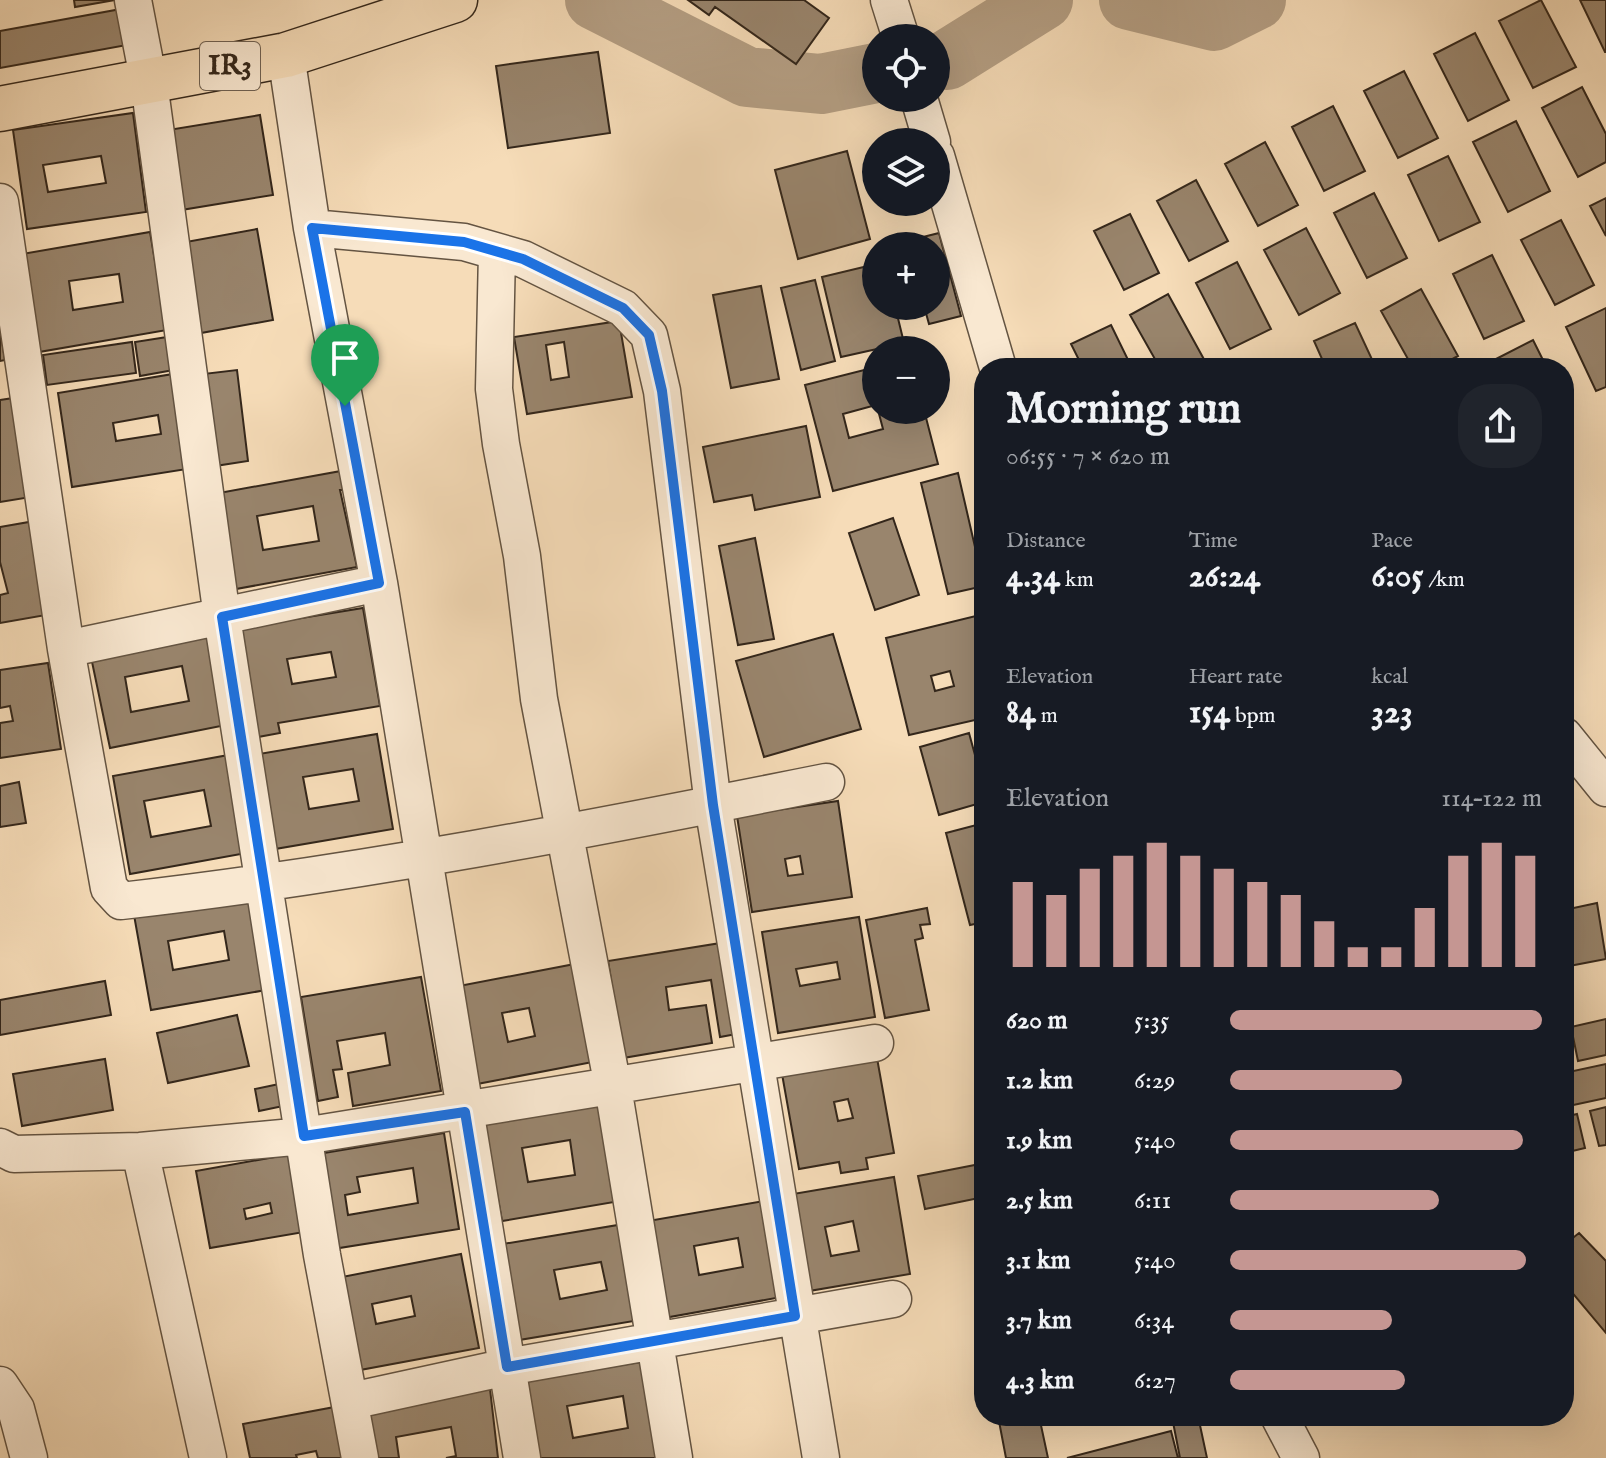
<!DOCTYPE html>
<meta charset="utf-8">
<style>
body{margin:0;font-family:"IM FELL English",serif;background:#20242c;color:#f1f3f6;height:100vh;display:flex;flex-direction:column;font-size:30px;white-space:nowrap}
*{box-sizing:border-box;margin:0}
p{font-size:26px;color:#9ea1a6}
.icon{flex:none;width:44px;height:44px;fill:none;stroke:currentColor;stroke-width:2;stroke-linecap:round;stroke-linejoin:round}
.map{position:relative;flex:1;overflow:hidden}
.panel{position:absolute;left:974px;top:358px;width:600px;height:1068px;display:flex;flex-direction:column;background:#171b24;border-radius:32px;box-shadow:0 8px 32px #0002}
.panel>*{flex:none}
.buttons{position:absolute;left:862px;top:24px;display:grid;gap:16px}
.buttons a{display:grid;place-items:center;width:88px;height:88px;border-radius:50%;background:#171b24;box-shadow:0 8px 32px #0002;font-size:40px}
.pin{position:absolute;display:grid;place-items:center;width:68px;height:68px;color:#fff;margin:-82px -34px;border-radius:50% 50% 50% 0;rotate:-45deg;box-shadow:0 0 8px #0007}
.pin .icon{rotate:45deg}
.round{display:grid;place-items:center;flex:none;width:84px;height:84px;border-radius:32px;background:#20242c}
.headline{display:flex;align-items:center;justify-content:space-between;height:136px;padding:0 32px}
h1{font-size:44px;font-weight:800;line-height:60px}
.stats{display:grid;grid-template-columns:repeat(3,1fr);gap:12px;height:136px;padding:8px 32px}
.stats div{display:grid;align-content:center}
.stats b{font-size:34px;font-weight:800}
.stats small{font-size:22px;font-weight:400}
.stats p{font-size:22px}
.chart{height:224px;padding:16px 32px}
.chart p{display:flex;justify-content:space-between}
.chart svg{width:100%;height:144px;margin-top:8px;stroke:#c59692;stroke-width:6}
ul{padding:0 32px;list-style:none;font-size:26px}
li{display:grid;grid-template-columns:128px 96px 1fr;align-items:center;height:60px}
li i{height:20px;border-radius:10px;background:#c59692}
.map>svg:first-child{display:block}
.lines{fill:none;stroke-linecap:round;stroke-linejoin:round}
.river{stroke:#b49e83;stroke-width:60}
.building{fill:#99856d;stroke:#34271b;stroke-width:2;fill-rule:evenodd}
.street-casing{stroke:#645442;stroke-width:39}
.primary-casing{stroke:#34271b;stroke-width:47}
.street{stroke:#f9e8d1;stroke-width:36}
.primary{stroke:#f6dcb8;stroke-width:44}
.route-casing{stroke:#fff;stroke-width:16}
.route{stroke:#1a73e8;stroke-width:10}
.labels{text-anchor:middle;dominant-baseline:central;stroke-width:8;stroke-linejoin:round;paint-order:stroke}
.shield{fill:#f9e8d1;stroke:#6f6152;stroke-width:2}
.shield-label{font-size:28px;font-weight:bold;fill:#34271b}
</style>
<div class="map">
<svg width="1606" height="1458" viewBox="0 0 1606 1458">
<rect width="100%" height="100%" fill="#f6dcb8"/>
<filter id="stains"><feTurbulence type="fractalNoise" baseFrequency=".0025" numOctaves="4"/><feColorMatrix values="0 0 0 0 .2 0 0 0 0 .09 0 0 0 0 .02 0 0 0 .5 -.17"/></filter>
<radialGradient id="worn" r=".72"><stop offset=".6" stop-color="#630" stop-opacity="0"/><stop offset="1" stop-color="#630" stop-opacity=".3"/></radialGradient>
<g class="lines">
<path class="river" d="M595 0 747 77 821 84 876 73
M1129 0 1214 21 1256 0
M947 60 1043 0"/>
</g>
<path class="building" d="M74 0H115L75 7Z
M688 0H804L829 18 796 64 715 7 709 15Z
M1541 0 1576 67 1533 88 1499 21Z
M1580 0H1606V52H1605Z
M121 9 127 45 0 68V31Z
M1475 33 1509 100 1468 121 1434 54Z
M598 52 610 133 508 148 496 66Z
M1404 71 1438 138 1398 158 1364 91Z
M1582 87 1606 134V162L1578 177 1542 108Z
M1333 106 1365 171 1324 191 1292 127Z
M133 113 146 212 27 229 13 130ZM101 156 106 183 48 192 43 165Z
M260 115 273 195 169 212 156 132Z
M1516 121 1550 191 1508 212 1473 142Z
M1265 142 1298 205 1258 226 1225 164Z
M847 151 870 239 798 259 775 170Z
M1448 156 1480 222 1439 241 1408 175Z
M1196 180 1228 241 1189 261 1157 201Z
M1374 193 1407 258 1367 278 1334 213Z
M1606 198V236L1590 206Z
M1130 214 1159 273 1124 290 1094 231Z
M1561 220 1594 285 1555 305 1521 240Z
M1306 228 1340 293 1299 315 1264 250Z
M257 229 273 320 201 333 186 242Z
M150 232 167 330 39 352 22 254ZM119 274 123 302 73 310 69 281Z
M939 233 961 316 929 324 924 306H936V246H909L907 241Z
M1492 255 1524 321 1484 339 1453 274Z
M1237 262 1271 329 1230 349 1196 283Z
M876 264V306H895L904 343 841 357 822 277Z
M815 280 835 361 801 370 781 288Z
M761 286 779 379 731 388 713 295Z
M1421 289 1458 356 1436 368H1413L1381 311Z
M1168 294 1206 363 1198 368H1160L1130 315Z
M1606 308V387L1596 391 1566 327Z
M619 321 632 397 527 414 514 337ZM564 342 569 377 551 380 546 345Z
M1355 323 1376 368H1326L1314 341Z
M1111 325 1132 368H1083L1071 344Z
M0 327 5 360 0 361Z
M180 335 185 368 140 376 135 342Z
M1533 340 1547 368H1498L1494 360Z
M132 342 136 373 47 385 43 355Z
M1287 360 1291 368H1270Z
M876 367V405L843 414 849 438 883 429 878 410H924L938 464 833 491 805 385Z
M237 370 248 461 215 466 203 374Z
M173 374 187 469 72 487 58 393ZM158 415 161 434 116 441 113 423Z
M20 397 37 496 0 502V400Z
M806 426 820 497 755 510 752 495 714 502 703 447Z
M341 471 344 490H340L357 567 236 589 219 493ZM313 506 319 541 263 550 257 516Z
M958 473 984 586 948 594 921 483Z
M893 518 919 595 875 610 849 533Z
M29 522 46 615 0 623V595L8 593 0 562V527Z
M755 538 774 639 738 645 719 546Z
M363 608 380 706 278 723 280 733 258 737 240 628ZM331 652 336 677 292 684 287 659Z
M984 614V718L909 735 886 638ZM950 671 954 686 935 691 931 676Z
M212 633 231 724 110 748 91 657ZM182 666 189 701 131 712 125 677Z
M833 634 861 729 764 757 736 661Z
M48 663 61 749 0 758V723L13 721 10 706 0 708V670Z
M969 733 984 788V802L939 815 920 747Z
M377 734 393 829 275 849 259 754ZM353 769 359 801 309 809 303 777Z
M234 754 252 852 130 874 113 776ZM204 790 211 826 151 837 144 801Z
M19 782 26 823 0 827V786Z
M838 801 852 897 752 912 737 816ZM800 856 803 874 788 876 785 859Z
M984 823V922L970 925 946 833Z
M255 893 272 989 151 1010 134 915ZM224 931 229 960 173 970 168 941Z
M1597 903 1606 959 1564 967V910Z
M927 908 930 924 920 925 923 938 915 940 929 1010 885 1018 866 920Z
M859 917 875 1017 778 1033 762 932ZM837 962 840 979 800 986 796 969Z
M727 942 742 1033 720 1037 711 980 666 987 669 1010 706 1005 712 1043 623 1058 608 961Z
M580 963 598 1061 477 1084 459 986ZM529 1008 535 1036 508 1042 502 1013Z
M421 977 441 1091 353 1106 348 1073 390 1065 385 1033 337 1041 342 1069 333 1070 338 1097 318 1101 301 997Z
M105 981 111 1015 0 1035V1000Z
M237 1015 249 1066 168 1083 157 1033Z
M1606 1019V1055L1578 1061 1571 1027Z
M877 1058 894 1153 866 1158 868 1169 841 1173 839 1162 799 1169 782 1074ZM848 1099 853 1118 838 1121 834 1102Z
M105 1059 113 1110 22 1126 13 1074Z
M1606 1064V1098L1564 1107V1073Z
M284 1083 288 1105 259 1111 255 1089Z
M602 1103 620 1201 502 1221 484 1124ZM570 1140 575 1175 528 1182 522 1148Z
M1606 1107V1145L1599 1146 1590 1111Z
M1577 1114 1585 1148 1564 1153V1117Z
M444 1133 459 1229 333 1249 318 1154ZM413 1168 418 1203 348 1215 345 1195 360 1192 357 1177Z
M297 1153 310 1231 210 1248 196 1171ZM270 1203 272 1213 246 1219 244 1209Z
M980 1164 984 1197 925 1209 918 1176Z
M894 1177 910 1274 809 1291 793 1194ZM853 1221 859 1251 831 1256 825 1227Z
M770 1200 787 1296 664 1318 648 1221ZM738 1238 743 1267 699 1275 694 1246Z
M624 1224 640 1320 513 1341 497 1245ZM601 1262 607 1290 560 1299 554 1270Z
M1579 1233 1606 1261V1333L1564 1283V1245Z
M461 1254 479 1348 360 1370 342 1277ZM411 1296 415 1316 376 1324 372 1304Z
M646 1361 662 1458H538L525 1381ZM623 1396 628 1428 573 1438 567 1406Z
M490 1389 498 1458H446L456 1456 451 1427 396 1437 399 1458H377L369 1411Z
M340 1406 350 1458H318L316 1451 296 1455 297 1458H250L243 1424Z
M998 1416H1039L1048 1458H1006Z
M1198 1416 1207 1458H1180L1172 1417Z
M1171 1431 1178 1458H1067Z"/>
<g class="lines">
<g class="street-casing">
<path id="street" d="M133 0 149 83 222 617 322 1255 360 1458
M889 0 901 38
M286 55 312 228 379 583 522 1458
M919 98 932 142
M936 156 998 368
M0 202 66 649 379 583
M312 228 464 242 523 259 623 308 649 335 662 391 713 805 821 1458
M497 252 494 389 501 444 522 556 539 699 613 1087 674 1458
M66 649 109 888 121 901C358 874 591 829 826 782
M1564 736 1606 788
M0 1147 14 1154 140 1151 304 1136 875 1043
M140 1151 208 1458
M0 1385 16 1409 29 1458
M351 1401 507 1367 893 1299
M1279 1416 1301 1458"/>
</g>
<g class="primary-casing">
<path id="primary" d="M0 109 286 55 455 0"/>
</g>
<use href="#street" class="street"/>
<use href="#primary" class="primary"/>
</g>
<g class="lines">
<g class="route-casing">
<path id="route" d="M312 228 464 242 523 259 623 308 649 335 662 391 713 805 795 1316 507 1367 465 1112 304 1136 222 617 379 583Z"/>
</g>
<use href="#route" class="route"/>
</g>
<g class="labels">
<rect class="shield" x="200" y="42" width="60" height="48" rx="6"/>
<g class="shield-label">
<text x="230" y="66">IR3</text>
</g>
</g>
<rect width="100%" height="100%" filter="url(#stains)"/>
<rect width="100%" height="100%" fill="url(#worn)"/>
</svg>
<div class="buttons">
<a><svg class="icon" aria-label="locate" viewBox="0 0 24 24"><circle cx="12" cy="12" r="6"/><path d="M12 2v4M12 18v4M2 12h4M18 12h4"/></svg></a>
<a><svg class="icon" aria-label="layers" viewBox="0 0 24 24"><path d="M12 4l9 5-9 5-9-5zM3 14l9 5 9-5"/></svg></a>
<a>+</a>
<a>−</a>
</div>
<div class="pin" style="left:345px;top:406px;background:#1e9e55"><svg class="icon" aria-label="arrive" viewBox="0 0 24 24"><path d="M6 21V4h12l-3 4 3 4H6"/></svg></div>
<section class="panel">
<div class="headline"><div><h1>Morning run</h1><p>06:55 · 7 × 620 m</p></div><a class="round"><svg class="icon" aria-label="share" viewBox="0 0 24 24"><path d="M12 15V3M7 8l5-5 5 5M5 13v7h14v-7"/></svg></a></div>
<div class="stats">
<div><p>Distance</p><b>4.34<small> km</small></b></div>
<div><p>Time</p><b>26:24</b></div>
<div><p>Pace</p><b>6:05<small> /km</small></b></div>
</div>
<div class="stats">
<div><p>Elevation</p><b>84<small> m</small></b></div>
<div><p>Heart rate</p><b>154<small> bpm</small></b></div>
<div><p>kcal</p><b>323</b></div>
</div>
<div class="chart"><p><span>Elevation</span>114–122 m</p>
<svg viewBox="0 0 160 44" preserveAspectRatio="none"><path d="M5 44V18M15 44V22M25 44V14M35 44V10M45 44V6M55 44V10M65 44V14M75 44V18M85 44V22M95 44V30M105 44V38M115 44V38M125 44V26M135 44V10M145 44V6M155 44V10"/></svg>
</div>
<ul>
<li><b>620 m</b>5:35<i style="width:100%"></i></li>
<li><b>1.2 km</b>6:29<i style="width:55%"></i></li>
<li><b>1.9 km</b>5:40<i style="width:94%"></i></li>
<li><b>2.5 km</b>6:11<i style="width:67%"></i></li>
<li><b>3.1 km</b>5:40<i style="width:95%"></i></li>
<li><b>3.7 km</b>6:34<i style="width:52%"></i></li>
<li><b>4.3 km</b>6:27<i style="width:56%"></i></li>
</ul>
</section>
</div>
